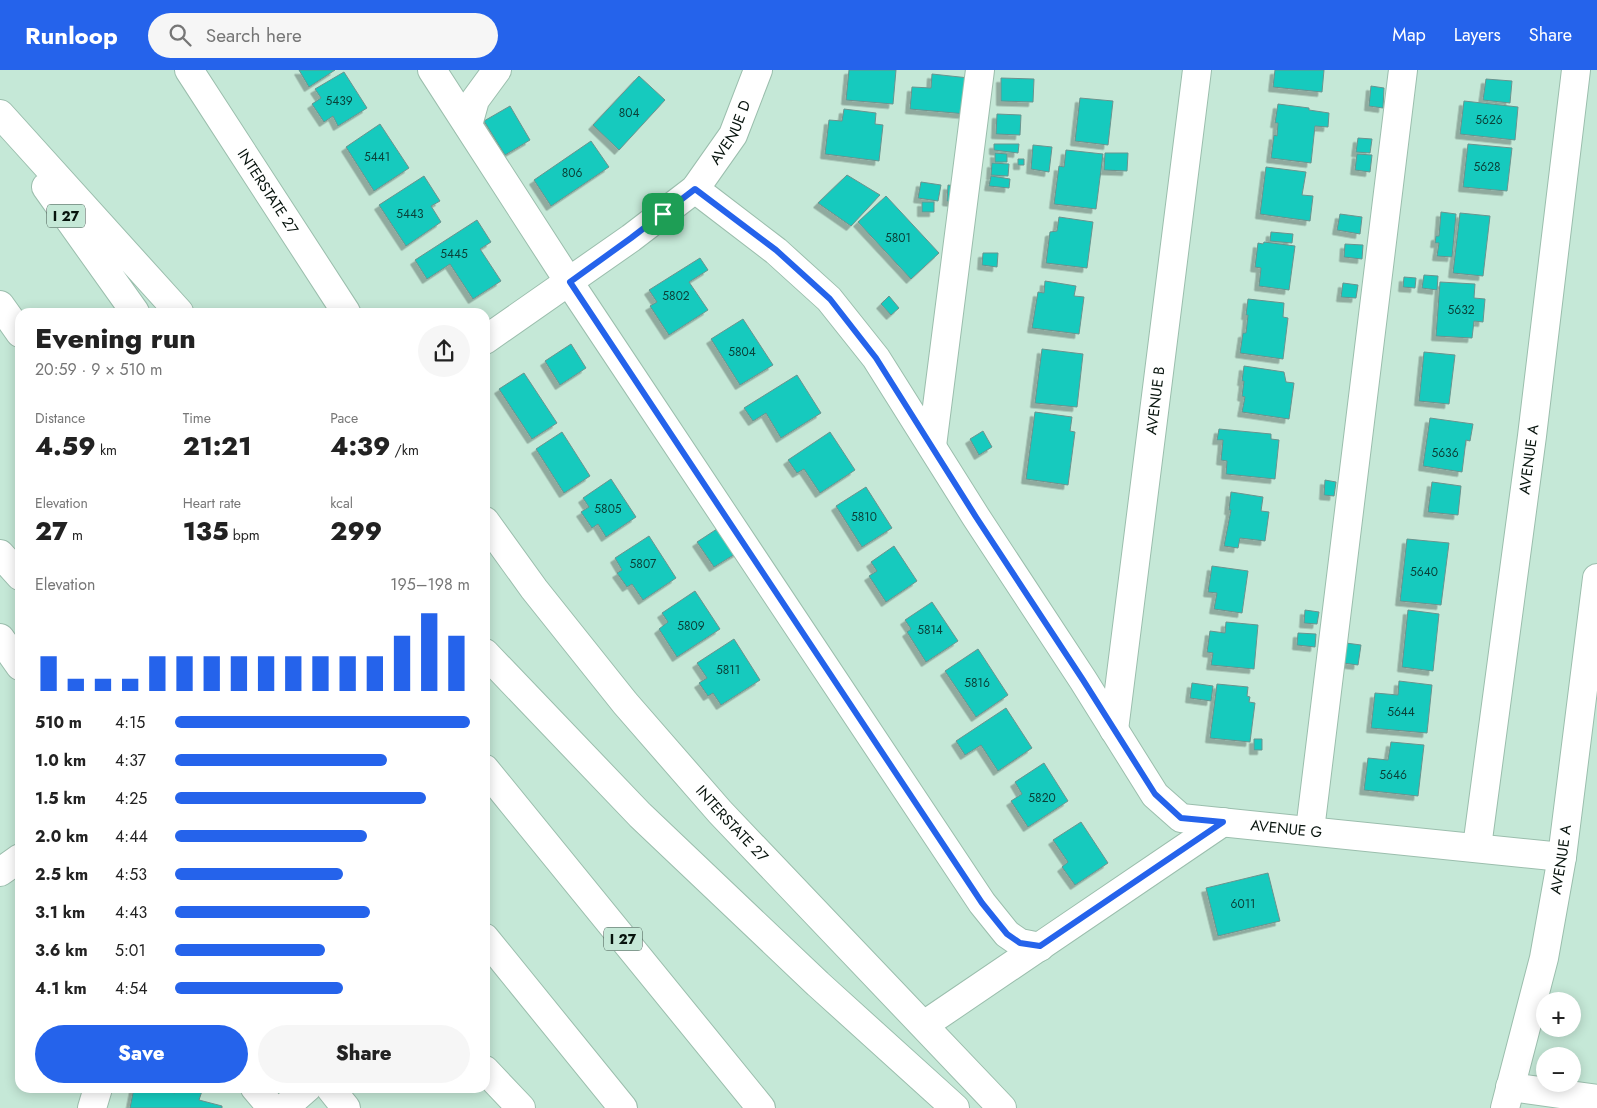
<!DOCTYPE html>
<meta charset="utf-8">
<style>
body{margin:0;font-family:Jost,sans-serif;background:#f6f6f6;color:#222;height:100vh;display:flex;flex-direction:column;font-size:19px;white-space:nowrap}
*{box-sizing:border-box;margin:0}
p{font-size:16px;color:#767676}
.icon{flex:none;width:28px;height:28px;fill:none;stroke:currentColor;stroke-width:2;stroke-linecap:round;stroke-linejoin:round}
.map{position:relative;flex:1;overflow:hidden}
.drawer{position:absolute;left:15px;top:238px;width:475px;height:785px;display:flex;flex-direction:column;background:#fff;border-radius:15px;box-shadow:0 2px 12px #0003}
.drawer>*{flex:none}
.controls{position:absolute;left:1536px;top:922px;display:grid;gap:10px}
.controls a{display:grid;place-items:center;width:45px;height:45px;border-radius:50%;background:#fff;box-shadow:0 2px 12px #0003;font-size:25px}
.pin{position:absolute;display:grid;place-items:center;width:42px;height:42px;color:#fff;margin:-21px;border-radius:10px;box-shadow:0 2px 8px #0006}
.round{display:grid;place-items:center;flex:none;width:52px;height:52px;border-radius:26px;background:#f6f6f6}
.headline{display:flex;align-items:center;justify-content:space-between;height:85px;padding:0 20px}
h1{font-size:28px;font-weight:800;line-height:38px}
.stats{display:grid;grid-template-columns:repeat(3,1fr);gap:8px;height:85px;padding:5px 20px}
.stats div{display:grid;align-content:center}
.stats b{font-size:25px;font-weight:800}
.stats small{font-size:14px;font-weight:400}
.stats p{font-size:14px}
.chart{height:140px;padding:10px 20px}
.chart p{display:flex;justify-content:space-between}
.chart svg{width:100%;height:90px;margin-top:5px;stroke:#2563eb;stroke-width:6}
.action{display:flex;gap:10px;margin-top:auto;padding:10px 20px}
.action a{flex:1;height:58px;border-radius:30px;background:#2563eb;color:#fff;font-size:20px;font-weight:800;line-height:58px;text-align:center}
.action a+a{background:#f6f6f6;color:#222}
ul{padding:0 20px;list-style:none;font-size:16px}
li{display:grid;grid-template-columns:80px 60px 1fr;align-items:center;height:38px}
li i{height:12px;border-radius:6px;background:#2563eb}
header{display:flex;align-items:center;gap:30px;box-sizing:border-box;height:70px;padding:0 25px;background:#2563eb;color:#fff}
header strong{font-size:24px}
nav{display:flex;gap:28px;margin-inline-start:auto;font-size:18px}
.search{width:350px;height:45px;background:#f6f6f6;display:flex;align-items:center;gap:12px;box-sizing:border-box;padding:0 18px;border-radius:28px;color:#767676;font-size:19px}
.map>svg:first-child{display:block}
.building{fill:#15cabe;stroke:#6b938e;filter:url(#shadow)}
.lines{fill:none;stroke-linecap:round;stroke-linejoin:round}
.minor-casing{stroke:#9bbead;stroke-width:30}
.major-casing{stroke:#9bbead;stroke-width:30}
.highway-casing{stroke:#9bbead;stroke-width:30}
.minor{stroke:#fff;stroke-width:28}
.major{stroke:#fff;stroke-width:28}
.highway{stroke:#fff;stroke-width:28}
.route-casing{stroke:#fff;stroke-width:10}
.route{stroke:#2563eb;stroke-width:6}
.labels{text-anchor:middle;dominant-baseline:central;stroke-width:4;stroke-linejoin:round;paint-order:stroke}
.number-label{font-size:12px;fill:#0a4139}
.shield{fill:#c5e8d7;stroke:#40534a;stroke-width:1}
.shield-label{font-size:14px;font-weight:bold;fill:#07130d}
.street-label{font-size:15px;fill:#07130d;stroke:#c5e8d7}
</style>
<header>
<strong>Runloop</strong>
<div class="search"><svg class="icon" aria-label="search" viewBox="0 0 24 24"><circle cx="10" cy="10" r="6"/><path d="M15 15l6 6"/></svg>Search here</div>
<nav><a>Map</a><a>Layers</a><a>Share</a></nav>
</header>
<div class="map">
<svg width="1597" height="1038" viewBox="0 0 1597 1038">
<defs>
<filter id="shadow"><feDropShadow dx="-4.5" dy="4.5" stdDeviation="0" flood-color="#0004"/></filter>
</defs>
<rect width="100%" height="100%" fill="#c5e8d7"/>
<path class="building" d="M299 0H335L309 17Z
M849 0H896L893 34 846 30Z
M1275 0H1324L1322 22 1273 17Z
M344 2 367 38 338 56 333 46 324 52 312 34 321 28 315 19Z
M932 4 969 8 966 44 910 39 912 17 931 18Z
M639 6 665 30 619 80 593 55Z
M1001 8 1034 9 1033 32 1001 31Z
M1486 9 1512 11 1510 33 1483 30Z
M1371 16 1384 18 1383 38 1369 36Z
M1080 28 1113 31 1108 75 1075 71Z
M1464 31 1518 37 1515 70 1460 64Z
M1278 34 1309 38V40L1329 43 1328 57 1315 56 1311 93 1271 88 1274 65 1277 66 1278 53H1275Z
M510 36 530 70 505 85 484 51Z
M844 39 876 43 875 54 883 55 879 91 825 84 829 50 842 51Z
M997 44 1021 45 1020 65 996 64Z
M380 54 409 98 374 121 346 77Z
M1358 68 1372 69 1370 83 1356 82Z
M591 71 609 97 551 136 534 110Z
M994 74H1019L1018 83 994 80Z
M1468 74 1512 78 1507 121 1463 117Z
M1033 75 1052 77 1049 102 1031 99Z
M1066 80 1103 84 1096 139 1054 134 1059 96 1064 97Z
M995 83 1007 84V92H995Z
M1105 83H1128L1127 101 1104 100Z
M1357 84 1372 85 1370 102 1355 100Z
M1018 89H1024V95H1018Z
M992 93 1009 94 1008 106 991 105Z
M1266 97 1306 102 1302 125 1313 126 1310 151 1260 144Z
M847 105 880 125 851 156 818 133Z
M424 106 440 131 431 136 441 152 406 176 379 135Z
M991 106 1010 109 1009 118 989 116Z
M921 112 941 115 938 131 918 128Z
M948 115 956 116 955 132 947 131Z
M886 126 939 183 911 209 858 152Z
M922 132H934V142H922Z
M1441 142 1456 144 1452 187 1437 186 1439 173H1435L1436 166H1439Z
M1460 143 1490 146 1483 206 1453 203Z
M1340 144 1362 147 1360 164 1337 160Z
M1059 147 1093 152 1087 198 1046 193 1050 162 1057 161Z
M477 150 491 172 480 179 501 211 473 229 450 194 427 209 415 190Z
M1271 162 1293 164 1292 173 1270 171Z
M1264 172 1295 176 1289 220 1259 216 1261 198 1255 197 1258 173 1263 174Z
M1345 174 1363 175 1362 189 1344 187Z
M983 183H998L997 197 982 195Z
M700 188 708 200 689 212 708 240 669 265 650 236 657 232 649 220Z
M1424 205 1438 206 1437 220 1422 218Z
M1404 207 1416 208 1415 218 1403 217Z
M1045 211 1076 216 1074 226 1084 227 1079 264 1032 258 1038 222 1044 223Z
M1440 212 1475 214 1474 228 1485 229 1483 252 1474 251 1472 268 1436 266Z
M1343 213 1358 215 1356 228 1341 227Z
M889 226 899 238 891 245 881 234Z
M1248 229 1284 233 1283 247 1288 248 1283 289 1240 283 1243 263H1246L1248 245H1246Z
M743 249 773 295 740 315 711 269Z
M571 274 586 298 560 315 545 291Z
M1042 279 1083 284 1077 337 1035 333Z
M1424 282 1455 285 1449 334 1419 331Z
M1244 296 1284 302 1286 312 1294 313 1289 349 1242 342 1245 327 1242 326 1244 311H1242Z
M524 303 557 353 532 369 499 319Z
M797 305 821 343 781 368 766 343 753 351 744 338Z
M1035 342 1072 347 1070 361 1075 362 1068 415 1026 409Z
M1430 348 1473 354 1470 371 1466 370 1462 402 1423 396Z
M1219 359 1271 364V369L1279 370 1275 409 1226 404 1227 391 1221 390 1223 370H1217Z
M983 361 992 377 979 385 970 369Z
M562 362 590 406 564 423 536 379Z
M830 362 855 400 820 423 804 399 797 403 788 390Z
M611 409 636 447 606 467 598 454 592 458 581 442 589 437 583 428Z
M1325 410 1336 412 1334 426 1324 425Z
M1432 412 1461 416 1458 445 1428 442Z
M866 417 892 458 862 477 836 436Z
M1231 422 1263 427 1261 441 1269 442 1265 471 1240 468 1238 478 1224 476 1231 440H1229Z
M723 455 740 481 714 497 697 472Z
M649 466 676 508 643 530 632 514 627 517 617 503 622 500 615 488Z
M1407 469 1449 473 1441 535 1400 531Z
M894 476 917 511 886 532 869 506 877 501 871 492Z
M1212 496 1248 501 1242 543 1214 539 1217 523 1208 522Z
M695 521 720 559 677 587 659 559 668 552 662 543Z
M932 532 958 571 926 592 907 562 911 559 905 550Z
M1305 540 1319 542 1317 554 1304 553Z
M1408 540 1439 544 1433 601 1402 597Z
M1226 552 1258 555 1254 599 1211 595 1213 583 1207 582 1210 561 1225 563Z
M1298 563 1316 564 1315 577 1297 575Z
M734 569 760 610 721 635 713 623 708 626 699 613 707 608 697 593Z
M1346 573 1361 575 1358 595 1343 593Z
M978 579 1008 625 976 647 945 601Z
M1399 611 1432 615 1427 663 1371 658 1375 623 1398 625Z
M1192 613 1213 616 1211 631 1190 628Z
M1217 614 1248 617 1247 626 1250 627 1249 632 1255 633 1250 672 1210 668Z
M1006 638 1032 678 998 701 981 675 965 685 956 671Z
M1254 669H1262V680H1254Z
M1391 672 1424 675 1418 726 1364 720 1368 688 1388 690Z
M1044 693 1068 731 1028 757 1011 731 1022 724 1015 712Z
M1081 752 1108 793 1075 815 1062 797 1068 792 1053 770Z
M1268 803 1280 851 1218 866 1206 818Z
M134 1018H154L175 1023 177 1018H203L199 1030 222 1036V1038H130Z"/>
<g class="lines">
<g class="minor-casing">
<g id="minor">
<path d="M432 0 569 212 982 833 1007 864 1020 873 1040 877"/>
<path d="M468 55 475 30 497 0"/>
<path id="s1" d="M695 119 776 181 829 229 876 288 976 447 1083 610 1155 725 1181 748 1562 787"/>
<path id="s2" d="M485 270 631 168 695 119 733 65 758 0"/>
<path d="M932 376 980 0"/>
<path id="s3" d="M1114 660 1197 0"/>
<path d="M1310 760 1403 0"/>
<path id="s4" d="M1477 777 1532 366 1576 0"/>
<path d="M0 802 20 788"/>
<path d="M924 955 1223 752"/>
<path d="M1510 1017 1597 1029"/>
<path d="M255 1018 272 1038"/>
<path d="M92 1038 98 1018"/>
<path d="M284 1038 307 1018"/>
</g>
</g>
<g class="major-casing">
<g id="major">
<path id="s5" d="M189 0 346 242"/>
<path id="s6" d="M485 451 534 519 625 633 720 742 1002 1038"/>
<path d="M0 568 20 596"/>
<path d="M330 1018 346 1038"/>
<path id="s7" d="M1505 1038 1544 888 1562 787 1597 508"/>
</g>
</g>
<g class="highway-casing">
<path id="highway" d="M0 44 179 242
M46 117 135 242
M0 235 20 263
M0 484 20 506
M485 583 640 745 818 914 955 1038
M485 699 761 1038
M485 868 623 1038
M485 1000 521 1038"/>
</g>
<use href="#minor" class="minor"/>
<use href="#major" class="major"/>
<use href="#highway" class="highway"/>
</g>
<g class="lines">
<g class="route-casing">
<path id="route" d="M695 119 776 180 830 229 876 288 976 447 1083 610 1155 724 1181 748 1223 752 1040 876 1020 873 1007 864 982 833 570 212 631 168Z"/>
</g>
<use href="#route" class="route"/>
</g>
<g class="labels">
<g class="number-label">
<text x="339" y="31">5439</text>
<text x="629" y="43">804</text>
<text x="1489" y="50">5626</text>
<text x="377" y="87">5441</text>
<text x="1487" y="97">5628</text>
<text x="572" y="103">806</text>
<text x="410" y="144">5443</text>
<text x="898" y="168">5801</text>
<text x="454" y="184">5445</text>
<text x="676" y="226">5802</text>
<text x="1461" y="240">5632</text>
<text x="742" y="282">5804</text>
<text x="1445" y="383">5636</text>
<text x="608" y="439">5805</text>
<text x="864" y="447">5810</text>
<text x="643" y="494">5807</text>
<text x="1424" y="502">5640</text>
<text x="691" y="556">5809</text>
<text x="930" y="560">5814</text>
<text x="728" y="600">5811</text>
<text x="977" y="613">5816</text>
<text x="1401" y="642">5644</text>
<text x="1393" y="705">5646</text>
<text x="1042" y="728">5820</text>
<text x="1243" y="834">6011</text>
</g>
<g class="shield">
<rect x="47" y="134.5" width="38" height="23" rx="4"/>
<rect x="604" y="857.5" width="38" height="23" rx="4"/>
</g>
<g class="shield-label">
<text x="66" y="146">I 27</text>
<text x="623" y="869">I 27</text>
</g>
<g class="street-label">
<text stroke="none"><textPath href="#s2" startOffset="326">AVENUE D</textPath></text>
<text stroke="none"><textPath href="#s5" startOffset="145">INTERSTATE 27</textPath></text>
<text stroke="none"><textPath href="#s3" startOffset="332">AVENUE B</textPath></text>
<text stroke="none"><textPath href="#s4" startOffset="391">AVENUE A</textPath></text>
<text stroke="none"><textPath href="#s6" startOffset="391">INTERSTATE 27</textPath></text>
<text stroke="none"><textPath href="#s1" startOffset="908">AVENUE G</textPath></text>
<text stroke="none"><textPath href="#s7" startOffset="255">AVENUE A</textPath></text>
</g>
</g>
</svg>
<div class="controls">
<a>+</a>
<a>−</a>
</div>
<div class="pin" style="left:663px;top:144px;background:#1e9e55"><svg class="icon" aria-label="arrive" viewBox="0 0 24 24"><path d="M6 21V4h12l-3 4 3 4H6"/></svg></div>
<section class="drawer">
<div class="headline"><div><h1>Evening run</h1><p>20:59 · 9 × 510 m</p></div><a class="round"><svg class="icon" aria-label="share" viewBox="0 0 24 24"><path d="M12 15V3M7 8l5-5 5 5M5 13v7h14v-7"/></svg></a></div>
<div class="stats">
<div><p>Distance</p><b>4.59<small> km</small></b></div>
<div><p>Time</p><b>21:21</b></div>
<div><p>Pace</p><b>4:39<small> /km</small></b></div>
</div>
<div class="stats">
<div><p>Elevation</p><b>27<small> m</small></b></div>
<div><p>Heart rate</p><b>135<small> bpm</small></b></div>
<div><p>kcal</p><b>299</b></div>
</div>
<div class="chart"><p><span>Elevation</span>195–198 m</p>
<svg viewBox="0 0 160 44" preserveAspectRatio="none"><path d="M5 44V27M15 44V38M25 44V38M35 44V38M45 44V27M55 44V27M65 44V27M75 44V27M85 44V27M95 44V27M105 44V27M115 44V27M125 44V27M135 44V17M145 44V6M155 44V17"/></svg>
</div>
<ul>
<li><b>510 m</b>4:15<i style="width:100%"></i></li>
<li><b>1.0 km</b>4:37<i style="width:72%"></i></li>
<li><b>1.5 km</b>4:25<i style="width:85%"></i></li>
<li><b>2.0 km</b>4:44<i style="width:65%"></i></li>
<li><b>2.5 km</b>4:53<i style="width:57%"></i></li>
<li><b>3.1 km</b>4:43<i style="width:66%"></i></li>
<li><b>3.6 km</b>5:01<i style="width:51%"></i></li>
<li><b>4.1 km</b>4:54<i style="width:57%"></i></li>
</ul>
<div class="action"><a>Save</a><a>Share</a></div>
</section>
</div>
